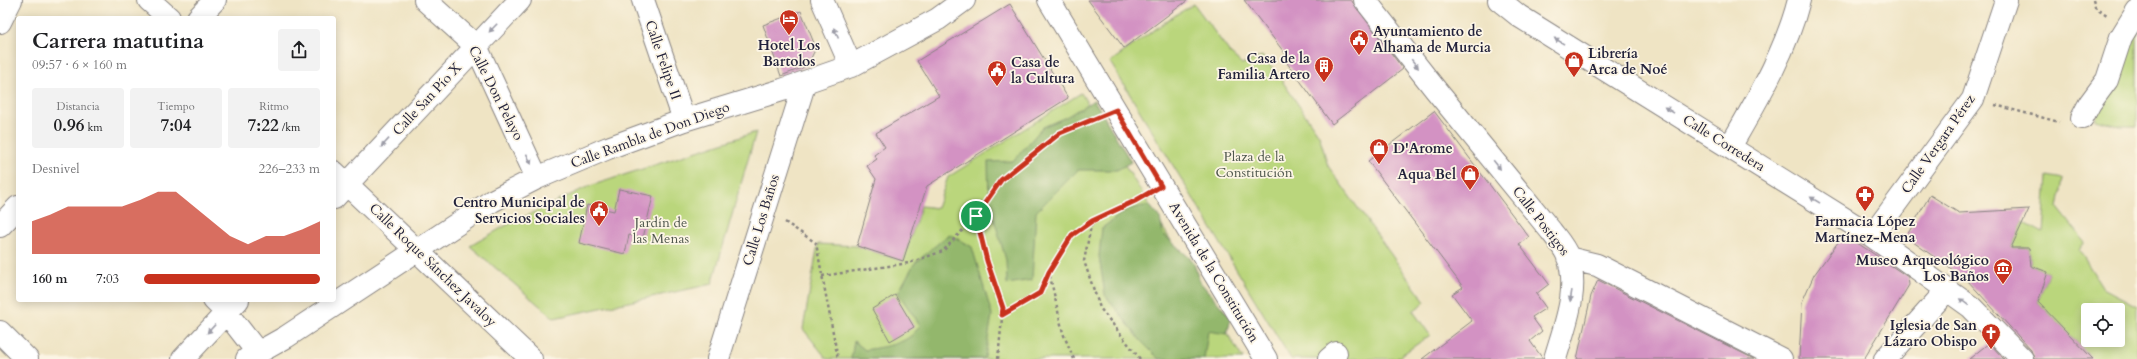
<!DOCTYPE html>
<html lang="es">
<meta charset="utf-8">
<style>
body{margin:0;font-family:Cardo,serif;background:#f2f2f2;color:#202124;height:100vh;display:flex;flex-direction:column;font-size:15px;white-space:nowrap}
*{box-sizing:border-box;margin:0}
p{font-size:13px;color:#757577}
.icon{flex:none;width:22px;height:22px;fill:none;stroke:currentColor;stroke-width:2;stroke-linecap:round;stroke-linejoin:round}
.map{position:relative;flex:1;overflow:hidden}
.drawer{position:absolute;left:16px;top:16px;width:320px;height:286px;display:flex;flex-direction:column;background:#fff;border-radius:4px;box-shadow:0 2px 10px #0003}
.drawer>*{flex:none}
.controls{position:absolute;left:2081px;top:303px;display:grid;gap:8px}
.controls a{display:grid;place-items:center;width:44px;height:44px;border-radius:4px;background:#fff;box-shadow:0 2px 10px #0003;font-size:20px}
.pin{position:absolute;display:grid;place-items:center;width:34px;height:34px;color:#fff;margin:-17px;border:2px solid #fff;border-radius:50%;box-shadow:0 1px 4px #0007}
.round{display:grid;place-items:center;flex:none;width:42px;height:42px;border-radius:4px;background:#f2f2f2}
.headline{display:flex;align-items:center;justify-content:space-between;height:68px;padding:0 16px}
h1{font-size:22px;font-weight:700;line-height:30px}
.metrics{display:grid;grid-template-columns:repeat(3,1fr);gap:6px;height:68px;padding:4px 16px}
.metrics div{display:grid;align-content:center;border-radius:4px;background:#f2f2f2;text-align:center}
.metrics b{font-size:17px;font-weight:700}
.metrics small{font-size:11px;font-weight:400}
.metrics p{font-size:11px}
.chart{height:112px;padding:8px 16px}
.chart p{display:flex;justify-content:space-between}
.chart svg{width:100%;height:72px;margin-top:4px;fill:#c8321e;opacity:.7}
ul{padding:0 16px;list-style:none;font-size:13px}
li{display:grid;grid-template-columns:64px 48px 1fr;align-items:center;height:30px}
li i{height:10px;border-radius:5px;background:#c8321e}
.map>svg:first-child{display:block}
.green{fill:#bad67c;stroke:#6e7c5c;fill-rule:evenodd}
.forest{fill:#93b76c;stroke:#5a6c54}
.building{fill:#d392c3}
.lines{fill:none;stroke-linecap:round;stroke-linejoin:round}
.minor-casing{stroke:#888380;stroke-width:24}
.major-casing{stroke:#888380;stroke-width:24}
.path{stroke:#888380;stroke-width:2.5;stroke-dasharray:3 3;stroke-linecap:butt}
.minor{stroke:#fff;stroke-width:22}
.major{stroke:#fff;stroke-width:22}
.oneway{fill:#9c9ca7}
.route-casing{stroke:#fff;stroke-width:8}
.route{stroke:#c8321e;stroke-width:5}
.labels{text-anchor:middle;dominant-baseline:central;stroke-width:3.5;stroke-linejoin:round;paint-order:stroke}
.poi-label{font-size:14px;font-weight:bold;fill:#22223b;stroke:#fcf5e5;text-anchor:end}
.street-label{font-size:14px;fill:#22223b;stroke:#fcf5e5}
.park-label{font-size:14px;fill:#50584e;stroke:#fcf5e5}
</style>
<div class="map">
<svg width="2137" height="359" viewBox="0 0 2137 359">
<rect width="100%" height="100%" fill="#fcf5e5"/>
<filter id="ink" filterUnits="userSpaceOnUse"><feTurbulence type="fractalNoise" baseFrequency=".025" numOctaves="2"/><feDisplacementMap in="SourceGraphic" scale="8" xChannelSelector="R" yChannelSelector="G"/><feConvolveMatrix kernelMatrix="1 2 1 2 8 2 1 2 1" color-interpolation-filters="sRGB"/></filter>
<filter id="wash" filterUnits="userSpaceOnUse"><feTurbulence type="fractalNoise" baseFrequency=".012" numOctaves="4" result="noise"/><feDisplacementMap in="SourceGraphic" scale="16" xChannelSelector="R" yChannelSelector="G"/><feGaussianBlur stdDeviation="0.9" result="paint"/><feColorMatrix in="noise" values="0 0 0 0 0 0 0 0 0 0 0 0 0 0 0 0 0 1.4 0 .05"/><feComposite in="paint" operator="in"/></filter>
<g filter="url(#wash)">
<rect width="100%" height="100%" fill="#efe4c4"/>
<path class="green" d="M1194 4 1231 54 1242 64 1262 56 1276 72 1319 135 1328 166 1425 302 1413 311 1430 335 1396 359H1291L1110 62 1169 19Z
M2137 21V126H2119L2095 120 2124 43Z
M1081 93 1243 359H827L803 329 818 244 857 246 903 261 921 206 937 208 948 177Z
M756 132 712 284 554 318 470 246 505 226 587 187Z
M2047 176 2063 179 2058 208 2085 242 2079 250 2103 288 2137 306V359H2079L2086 352 2038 302 2048 272 2031 266 2029 248H2011L2023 222 2043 233ZM2088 310H2118V340H2088Z"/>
<path class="forest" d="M1094 100 1131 162 1117 170H1078L1036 212 1032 280 1007 284 1006 260 989 202 988 162 1013 161 1043 127 1066 117Z
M1149 205 1160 218 1163 234 1193 261 1200 282 1231 318 1227 334 1208 331 1204 359H1159L1141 341 1105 295 1099 256 1102 228 1128 209Z
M949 234 972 247 992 315 985 357 981 359H851L854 341 865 350C886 346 909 345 920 325L898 293 914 264Z"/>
<g id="blocks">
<path class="building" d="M1088 0H1188L1124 48Z
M1244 0H1351L1403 69 1332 124 1287 63 1290 60Z
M1010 4 1068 98 927 186 903 261 857 246 876 179 867 166 877 159 874 155 885 147 876 133 939 96 917 61Z
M801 11 816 48 807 66 781 76 763 25Z
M1434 111 1529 237 1519 244 1549 284 1536 294 1546 308 1532 317 1542 331 1530 341 1543 359H1422L1472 321 1452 294 1463 287 1368 161Z
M619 189 653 196 643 238 629 235 625 254 579 243 587 205 614 211Z
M1930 195 1959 213 2029 209 2011 248H2029L2031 266 2048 272 2038 302 2093 359H2034L2031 350 1967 280 1906 237Z
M1844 234 1908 277 1909 285 1864 359H1799L1802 302 1814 275Z
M1598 280 1754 359H1577L1591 296Z
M895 295 914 327 890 341 872 309Z
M1989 343 2004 359H1969Z"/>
</g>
</g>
<g filter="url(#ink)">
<use href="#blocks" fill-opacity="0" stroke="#888380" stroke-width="1"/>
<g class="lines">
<g class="minor-casing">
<path id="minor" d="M149 0 169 18
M425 0 476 46 537 178
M643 0 684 120
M822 0 851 66
M1365 0 1435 89 1551 231C1557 239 1565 248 1568 257 1580 290 1564 327 1555 359
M1499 0 1519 16 1872 236 1971 307 2022 359
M198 18 215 0
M0 22 11 0
M2082 118 2090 103 2107 80 2121 37 2137 11
M1730 147C1757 100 1786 52 1799 0
M334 172 531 359
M334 198 520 0
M0 226 18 207
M1872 236 1973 99 2006 0
M1568 258 1597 265 1781 359
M214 300 226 312 258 353
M0 332 27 359
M183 359 238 300
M247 359 286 337 492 201 537 178 608 148 684 120 782 90 851 66 938 19 964 0
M718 359 805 82
M1329 359 1336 353
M1885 359 1947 290"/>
</g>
<g class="major-casing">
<path id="major" d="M1049 0 1266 359"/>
</g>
<path class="path" d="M2093 0 2095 7 2107 15
M1995 105 2059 122
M785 222 816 243 838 359
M822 276 909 263 943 251 975 217
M1003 315 1040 293 1049 273
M998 359 1003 308 987 261 976 217 1001 180 1060 133 1093 119
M1074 359 1063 333 1049 272 1072 235 1091 222
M1140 359 1100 308 1084 261 1092 221 1142 197"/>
<use href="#minor" class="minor"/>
<use href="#major" class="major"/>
</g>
<defs><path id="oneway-solid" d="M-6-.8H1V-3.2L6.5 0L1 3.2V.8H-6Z"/></defs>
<g class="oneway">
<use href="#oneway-solid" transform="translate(493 28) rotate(134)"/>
<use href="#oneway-solid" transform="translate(836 33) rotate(-114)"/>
<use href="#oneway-solid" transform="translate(1559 41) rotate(-148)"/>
<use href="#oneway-solid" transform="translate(1415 64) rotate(52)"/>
<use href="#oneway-solid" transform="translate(1669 110) rotate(-148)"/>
<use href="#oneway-solid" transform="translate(385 143) rotate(133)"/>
<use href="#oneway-solid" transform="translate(529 159) rotate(65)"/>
<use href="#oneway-solid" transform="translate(1497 165) rotate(51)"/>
<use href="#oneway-solid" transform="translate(1815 200) rotate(-148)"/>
<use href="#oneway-solid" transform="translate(1571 296) rotate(99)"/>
<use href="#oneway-solid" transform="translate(1964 302) rotate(-144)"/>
<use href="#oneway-solid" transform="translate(211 329) rotate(133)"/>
</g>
</g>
<g class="lines" filter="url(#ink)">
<g class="route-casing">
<path id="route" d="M1116 110 1161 186 1135 201 1092 221 1072 235 1049 272 1040 293 1002 315 1003 308 987 261 976 216 1001 180 1060 133Z"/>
</g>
<use href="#route" class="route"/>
</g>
<defs>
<g id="hotel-pin" transform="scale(1)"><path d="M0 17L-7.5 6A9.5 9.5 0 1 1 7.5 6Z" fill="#c8321e" stroke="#fcf5e5"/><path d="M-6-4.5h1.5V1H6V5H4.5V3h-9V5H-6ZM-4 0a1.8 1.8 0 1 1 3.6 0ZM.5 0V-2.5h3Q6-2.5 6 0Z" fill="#fff"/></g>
<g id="civic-pin" transform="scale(1)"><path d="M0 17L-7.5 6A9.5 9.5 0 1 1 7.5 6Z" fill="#c8321e" stroke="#fcf5e5"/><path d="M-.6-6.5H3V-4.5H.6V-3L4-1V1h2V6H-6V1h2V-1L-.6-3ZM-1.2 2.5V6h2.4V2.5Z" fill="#fff"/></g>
<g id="shop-pin" transform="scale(1)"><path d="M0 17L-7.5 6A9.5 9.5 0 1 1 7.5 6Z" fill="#c8321e" stroke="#fcf5e5"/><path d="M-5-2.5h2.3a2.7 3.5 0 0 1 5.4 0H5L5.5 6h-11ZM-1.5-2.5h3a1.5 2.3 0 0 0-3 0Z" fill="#fff"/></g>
<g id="building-pin" transform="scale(1)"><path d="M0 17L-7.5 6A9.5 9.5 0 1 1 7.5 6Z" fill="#c8321e" stroke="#fcf5e5"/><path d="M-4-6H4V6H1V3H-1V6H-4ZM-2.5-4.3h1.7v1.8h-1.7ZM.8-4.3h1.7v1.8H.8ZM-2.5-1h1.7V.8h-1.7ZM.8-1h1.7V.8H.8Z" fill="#fff"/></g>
<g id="pharmacy-pin" transform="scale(1)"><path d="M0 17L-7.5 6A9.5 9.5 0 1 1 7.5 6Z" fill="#c8321e" stroke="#fcf5e5"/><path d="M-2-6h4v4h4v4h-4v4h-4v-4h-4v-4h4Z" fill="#fff"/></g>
<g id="museum-pin" transform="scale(1)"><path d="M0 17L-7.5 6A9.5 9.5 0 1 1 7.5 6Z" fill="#c8321e" stroke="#fcf5e5"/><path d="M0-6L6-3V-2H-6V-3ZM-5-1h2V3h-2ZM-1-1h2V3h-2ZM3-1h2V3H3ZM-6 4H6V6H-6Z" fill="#fff"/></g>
<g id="church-pin" transform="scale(1)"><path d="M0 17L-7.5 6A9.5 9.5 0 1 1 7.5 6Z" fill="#c8321e" stroke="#fcf5e5"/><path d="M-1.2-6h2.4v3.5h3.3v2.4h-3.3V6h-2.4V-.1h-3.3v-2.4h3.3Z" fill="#fff"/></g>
</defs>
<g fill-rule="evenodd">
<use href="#hotel-pin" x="789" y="19"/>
<use href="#civic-pin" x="1359" y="39"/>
<use href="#shop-pin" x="1574" y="61"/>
<use href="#building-pin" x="1324" y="66"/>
<use href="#civic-pin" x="997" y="70"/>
<use href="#shop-pin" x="1379" y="148"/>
<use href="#shop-pin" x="1470" y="174"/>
<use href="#pharmacy-pin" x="1865" y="195"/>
<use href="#civic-pin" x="599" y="210"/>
<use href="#museum-pin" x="2003" y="268"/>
<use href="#church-pin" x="1991" y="333"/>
</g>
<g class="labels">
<g class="poi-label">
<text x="1373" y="31" text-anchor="start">Ayuntamiento de<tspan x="1373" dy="16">Alhama de Murcia</tspan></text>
<text x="789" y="45" text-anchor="middle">Hotel Los<tspan x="789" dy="16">Bartolos</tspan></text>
<text x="1588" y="53" text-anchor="start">Librería<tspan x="1588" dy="16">Arca de Noé</tspan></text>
<text x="1310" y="58">Casa de la<tspan x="1310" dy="16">Familia Artero</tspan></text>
<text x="1011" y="62" text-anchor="start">Casa de<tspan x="1011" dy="16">la Cultura</tspan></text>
<text x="1393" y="148" text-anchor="start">D'Arome</text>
<text x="1456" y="174">Aqua Bel</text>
<text x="585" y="202">Centro Municipal de<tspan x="585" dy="16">Servicios Sociales</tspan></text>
<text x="1865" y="221" text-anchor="middle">Farmacia López<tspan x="1865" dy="16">Martínez-Mena</tspan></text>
<text x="1989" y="260">Museo Arqueológico<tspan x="1989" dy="16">Los Baños</tspan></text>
<text x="1977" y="325">Iglesia de San<tspan x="1977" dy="16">Lázaro Obispo</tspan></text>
</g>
<g class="street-label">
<text transform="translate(663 60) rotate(71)">Calle Felipe II</text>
<text transform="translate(496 93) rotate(63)">Calle Don Pelayo</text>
<text transform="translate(427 99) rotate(-47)">Calle San Pío X</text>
<text transform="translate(650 135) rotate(-20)">Calle Rambla de Don Diego</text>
<text transform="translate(1724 143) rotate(32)">Calle Corredera</text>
<text transform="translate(1938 144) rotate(-55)">Calle Vergara Pérez</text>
<text transform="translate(761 220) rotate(-73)">Calle Los Baños</text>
<text transform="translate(1541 221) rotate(52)">Calle Postigos</text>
<text transform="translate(433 265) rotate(44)">Calle Roque Sánchez Javaloy</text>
<text transform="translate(1214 272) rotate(59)">Avenida de la Constitución</text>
</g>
<g class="park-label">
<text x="1254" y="156">Plaza de la<tspan x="1254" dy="16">Constitución</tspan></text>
<text x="661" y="222">Jardín de<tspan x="661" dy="16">las Menas</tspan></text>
</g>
</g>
</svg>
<div class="controls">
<a><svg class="icon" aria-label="locate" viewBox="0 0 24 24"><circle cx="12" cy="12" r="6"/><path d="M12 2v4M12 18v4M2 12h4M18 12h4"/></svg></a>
</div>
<div class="pin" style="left:976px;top:216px;background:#1e9e55"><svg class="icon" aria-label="arrive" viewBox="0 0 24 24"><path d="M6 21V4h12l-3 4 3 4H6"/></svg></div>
<section class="drawer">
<div class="headline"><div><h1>Carrera matutina</h1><p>09:57 · 6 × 160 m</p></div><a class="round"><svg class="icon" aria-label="share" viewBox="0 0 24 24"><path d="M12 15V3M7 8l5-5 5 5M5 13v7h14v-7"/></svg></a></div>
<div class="metrics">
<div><p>Distancia</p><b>0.96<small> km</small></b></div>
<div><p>Tiempo</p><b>7:04</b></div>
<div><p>Ritmo</p><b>7:22<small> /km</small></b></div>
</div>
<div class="chart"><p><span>Desnivel</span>226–233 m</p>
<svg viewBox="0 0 160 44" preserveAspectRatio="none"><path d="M0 44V24L10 20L20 15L30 15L40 15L50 15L60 11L70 6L80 6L90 15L100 24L110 33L120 38L130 33L140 33L150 29L160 24V44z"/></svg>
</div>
<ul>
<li><b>160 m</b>7:03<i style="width:100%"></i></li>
</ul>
</section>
</div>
